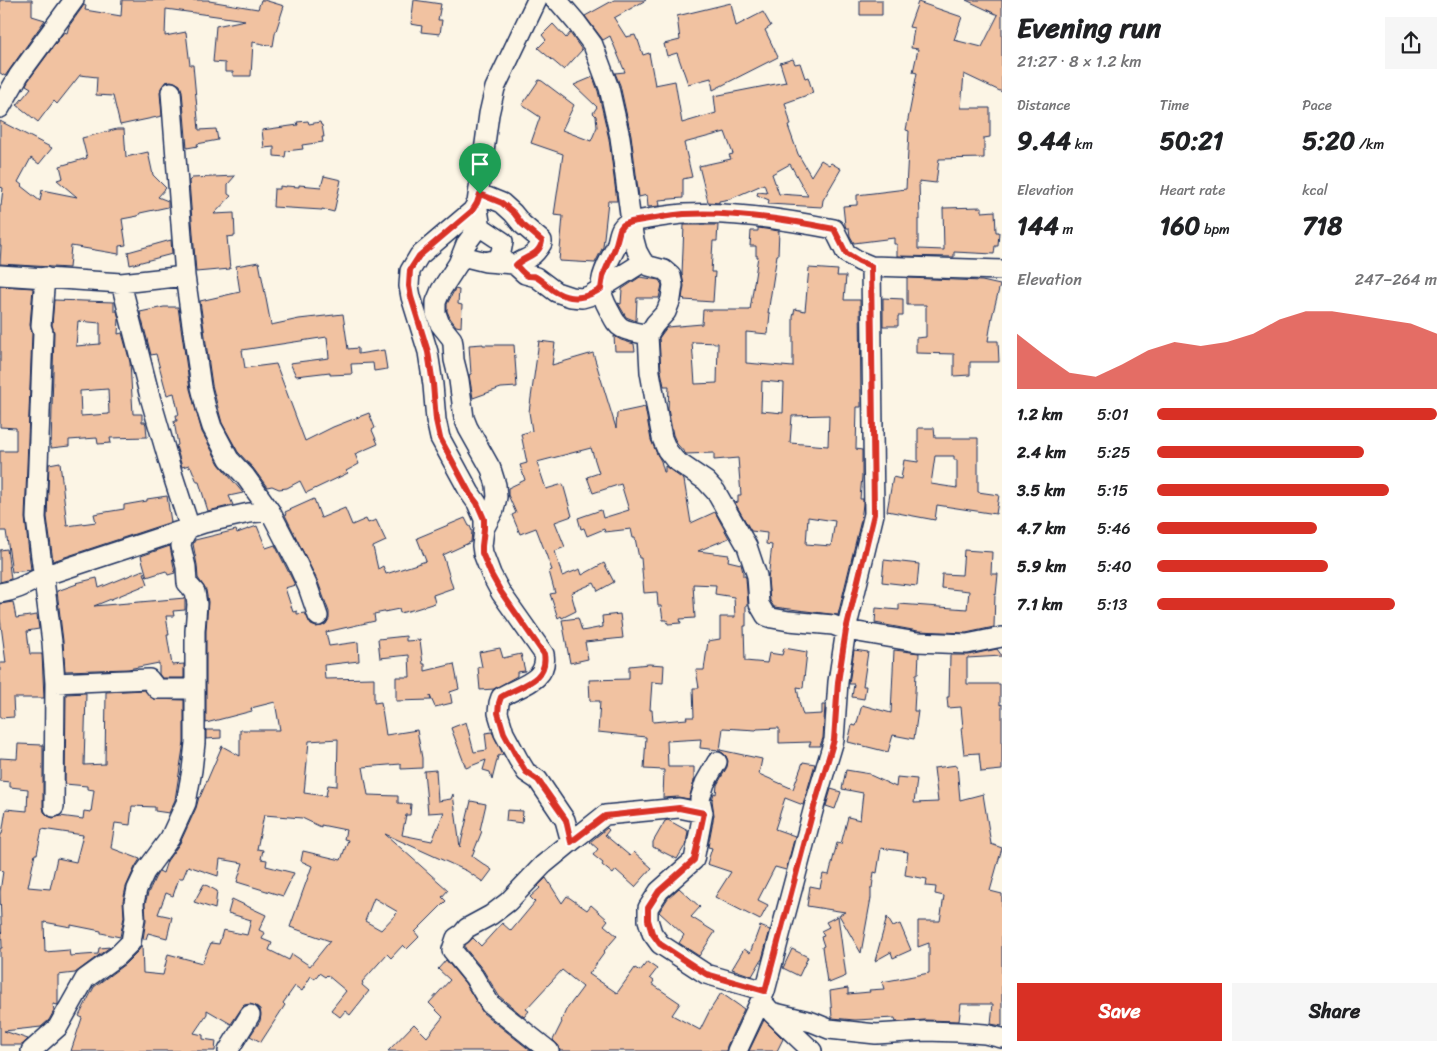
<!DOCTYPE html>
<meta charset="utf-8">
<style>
body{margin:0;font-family:Sriracha,sans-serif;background:#f6f6f6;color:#202124;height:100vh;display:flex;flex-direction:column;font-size:19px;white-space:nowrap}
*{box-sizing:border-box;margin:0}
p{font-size:16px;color:#757577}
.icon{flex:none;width:28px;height:28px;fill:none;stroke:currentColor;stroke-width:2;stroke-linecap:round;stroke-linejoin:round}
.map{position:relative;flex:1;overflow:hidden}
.panel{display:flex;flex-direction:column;background:#fff;width:450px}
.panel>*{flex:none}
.pin{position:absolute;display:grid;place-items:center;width:42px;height:42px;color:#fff;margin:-51px -21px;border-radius:50% 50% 50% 0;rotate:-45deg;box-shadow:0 0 5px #0007}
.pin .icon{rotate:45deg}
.round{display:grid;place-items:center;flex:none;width:52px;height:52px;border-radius:0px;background:#f6f6f6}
.head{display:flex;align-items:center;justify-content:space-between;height:85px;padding:0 15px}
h1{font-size:28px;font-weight:700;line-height:38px}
.metrics{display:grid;grid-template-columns:repeat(3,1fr);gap:8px;height:85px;padding:5px 15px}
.metrics div{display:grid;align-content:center}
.metrics b{font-size:25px;font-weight:700}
.metrics small{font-size:14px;font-weight:400}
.metrics p{font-size:14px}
.chart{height:140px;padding:10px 15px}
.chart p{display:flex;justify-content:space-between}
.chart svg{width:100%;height:90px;margin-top:5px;fill:#d93025;opacity:.7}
.action{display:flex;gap:10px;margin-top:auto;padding:10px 15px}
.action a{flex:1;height:58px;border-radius:0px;background:#d93025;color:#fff;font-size:20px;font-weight:700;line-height:58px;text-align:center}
.action a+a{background:#f6f6f6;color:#202124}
ul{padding:0 15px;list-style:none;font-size:16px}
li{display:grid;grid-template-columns:80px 60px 1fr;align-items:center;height:38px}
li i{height:12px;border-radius:6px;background:#d93025}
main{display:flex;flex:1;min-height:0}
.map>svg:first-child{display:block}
.building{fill:#f1c2a1;stroke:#1b2f5e;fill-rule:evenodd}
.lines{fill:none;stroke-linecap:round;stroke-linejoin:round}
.minor-casing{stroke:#1b2f5e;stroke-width:22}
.minor{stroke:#fcf5e5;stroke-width:19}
.route-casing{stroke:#fff;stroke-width:10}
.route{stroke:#d93025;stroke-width:6}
</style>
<main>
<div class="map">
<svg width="1002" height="1051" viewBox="0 0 1002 1051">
<rect width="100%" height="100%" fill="#fcf5e5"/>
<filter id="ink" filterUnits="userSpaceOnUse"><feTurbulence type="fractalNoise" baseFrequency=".02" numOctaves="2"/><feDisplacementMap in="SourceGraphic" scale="10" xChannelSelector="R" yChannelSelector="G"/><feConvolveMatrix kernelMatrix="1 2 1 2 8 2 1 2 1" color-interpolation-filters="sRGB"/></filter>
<g filter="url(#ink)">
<path class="building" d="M0 0H32V16L45 20 5 76 0 73Z
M122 0H209V1L258 9 261 0H264L284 6 275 34 273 46 253 42 251 76H233V72H225V63L213 62 216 26 245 20 166 9 165 36 186 32 190 65H193L199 130 216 129 218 140 197 144 198 146 187 148 182 91 180 85 175 82 171 81 165 82 161 88 160 93 162 116 120 125 113 96 96 95 97 77 80 75 57 104 54 101 38 122 17 105 31 88 26 85 28 81 64 32 67 33 69 26 84 5 86 6 85 10 121 16Z
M414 0 441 4 438 20H442L440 34 421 32 422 26 411 24Z
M614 0H646L614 18 626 37 635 35 637 40H638L643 55 649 53 655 85 675 81 682 123 716 113 714 96 786 82 780 63 793 59 795 64 800 63 805 78 808 77 813 93 785 103 791 125 788 126 798 154 811 176 821 160 829 165 831 163 841 169 823 200 822 207 768 204 769 200 757 195 758 192 767 193 764 184 730 199 719 201V203L708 202 699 166 731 159 729 155 733 154 725 132 684 143 692 177 683 179V198L659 200 660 206 648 207 647 195 639 197 631 135 620 85 615 73 625 72 610 36 603 40 585 16ZM790 164 808 196 779 194 772 174Z
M860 0H882V15H860Z
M966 0H1002V92L964 74 961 108H990V137L984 138V158L939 159 936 183 919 181 920 220H918V249L944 250 943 208 982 207V212L995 211 996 232H999L998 246H995L994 254 954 252V257L897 256V244H894V238L854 243 850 236 849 228H846L845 225 843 206 857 205V195L906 189 909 131 906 130 917 73 913 72 918 49 911 48 914 28 909 27 918 2 962 17 954 40 982 47 998 15Z
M731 3 736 26 763 12 771 26 765 30 778 57 713 90 711 78 688 84 677 53 667 56 664 44 680 40 677 16Z
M553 24 566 38 570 33 582 50 564 70 538 48 546 40 542 35Z
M593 77 598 91 609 139 617 201H608L603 247 595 263 559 261 563 216 554 215 563 154 531 143 540 117 522 105 539 80 542 81 574 105 562 130 591 141 597 127 596 116 593 113 597 107 574 85Z
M0 121 52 148 39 164 31 158 18 182 22 185 21 186 40 201 42 190 77 197 57 180 63 178 60 166 87 158 82 138 117 129H124L126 157 148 152 153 175 166 188 158 197 168 201V207L140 213 138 216 122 219 126 245 119 246V254L71 246 69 268 0 264 1 246H0V206H1L3 188 0 187Z
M308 121 309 124 320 122 321 125H322L324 137H322L323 142 302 145 303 149 286 151 285 157 274 156V147L264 148 262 130 298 125 297 122Z
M235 176 228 184V194L231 196 214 214 234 213 235 236 227 237 230 269 196 272 189 181 192 178Z
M324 176 341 180 334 212 322 209V210L273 207 274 189H280V186L286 187V186L299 187V185L321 187Z
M684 225H718L717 241H713L711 272H715L713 302 684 300 685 299 682 298 684 286 682 274Z
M758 228 779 231 778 255H777L768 313H770L768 334 746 332V363L793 367V317L795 309 805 311 809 268 838 270 837 276H846L844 300H860L861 407H857L856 449 862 450V476L860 499H863V504L861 520 838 615 774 607 770 601 768 579 772 545 766 544 767 533 751 531 735 503 738 502V495H741L738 458 714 460V453L686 454 677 444 673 435 668 409 669 386H664L661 371 659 338 667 327 702 324 703 310H750L758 256H756V246H750L751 231H758ZM692 342 718 343 717 383 695 384ZM762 381 784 383 783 413 761 411ZM829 415 828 446 790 443 792 416ZM808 517 835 521 831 546 806 544Z
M171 240 172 254 130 265 128 252Z
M259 262 271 325 299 319 343 314 348 349 358 348V354L384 350 387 369 374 371 373 363 351 364 352 374 330 375V372L296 376 290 363 329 358 327 337 242 350 245 368 276 364 305 441 333 427 369 413 375 428 372 430 378 444 355 454 359 464 346 471 348 473 306 493 300 481 287 488 279 489 272 486 267 487 253 468 238 452 222 423 212 385 200 301 240 292 236 266Z
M640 277 659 280 662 285 659 298H637L636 321 626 317 618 303 621 304 622 289Z
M907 278 982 281 1000 285 992 317 988 341H998L999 362H970V375L954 376V354L916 353V338L926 337V305H907Z
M0 286 33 288 30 325 32 334 25 518 31 570 12 572 6 531H0V451H16V428L0 427Z
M455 289 459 290 458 304 462 305 461 327 456 326 450 318 447 311V304Z
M883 298 903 299V316H898V326H883Z
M54 300 114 302V311H117L119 319 118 334 122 333 130 362 133 414H142V422H145L146 425 147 437 110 438 111 443 98 444 97 438 69 440V446L51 448 54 332 52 325ZM78 321 100 323V344L76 346ZM108 389 109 414 81 416 80 391Z
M164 307H178L190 389 202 432 219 464 243 493 229 496 233 505 208 511 199 482H197L191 467 189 468V465L182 467 176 446 178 445 174 421H177L176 415H179L174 393 167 395 156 354 151 355 140 312Z
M614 336 621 340 634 344 635 351H615Z
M539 341 555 343 552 365 593 353 616 428 617 413 645 407 651 440 657 454 661 461 664 472H665V466L684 480 691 523 715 512 729 538 698 551 729 555 728 561 741 564 743 572V576H745L746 578 748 605H746V626H744L745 661 767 663 769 653 782 655 784 648 807 652 803 688 797 687 800 705 803 715 822 714V705H825L823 738 820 746H809L811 742 779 743V728L757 729 756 730 723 728 720 750 762 759 759 774 793 789 803 762 815 764 803 805 785 798 775 829 795 836 786 870 775 867 758 900 768 905 760 920 715 897 731 872 707 864 712 848 708 847 714 815 712 800 714 793 716 794 717 785 727 767 728 761 726 756 723 753 719 751V750L700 748 701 739 667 741 668 767H694V781L689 799 678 797 663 798 664 770 644 769 646 737 598 732 600 701H590L589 680 629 679V666L649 664 664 665 663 683 652 682 650 710H652L653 722 687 719 686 717H694L693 688H699L696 670H704L708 641 720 639V617H735L734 597 715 594 716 585 693 584 695 618 680 619 681 623 668 624 667 620H663L661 606H658L657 592 644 593 641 558H639L635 538H633L631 529 605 532 604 529 587 536 584 528 581 529 578 518 601 510 603 518 629 510 621 484 593 493 587 477 599 473 591 448 537 462 546 489 563 484 572 516 555 522 565 547 555 551 562 576 580 569 582 575 604 563 614 582 598 591 594 583 571 593 576 611 562 618 561 616 558 618 550 594 555 593 549 571 552 570 536 528 520 534 512 515 516 513 508 495V488L525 480 520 465 527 463 521 434 532 431 529 412Z
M483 344V345H514L517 387 501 388 473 398 469 375 471 374 469 345Z
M918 428H934L935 438H978V492L999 495 996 514 937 505 935 520 887 511 893 477 901 479 904 460 918 462ZM935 456H954V460H957V488L931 484Z
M60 462 67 526 96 522 94 514 124 509V505L147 501V499L167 496 171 522 53 561 47 517 49 464Z
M314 499 321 518 345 508 352 525 366 519 368 523 376 520 386 541 373 547 378 569 383 566 386 574 426 561 417 538 465 518 469 526H470L472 531 471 542 443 555 453 588 433 595 435 603 416 609 400 613 399 609 374 614 375 621 326 632 329 646 358 642 359 661 324 665 325 679 374 678V703L381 702 386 735 417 730 422 758V768L401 769V764L363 767 368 795 398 796V803L411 804 410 815H406L402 835 432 841 444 812 428 813 424 771 436 770 438 801 451 799 453 794 460 847 471 801 486 804 480 830 482 831 472 856 492 870 483 882 467 871 385 834 448 890 442 897 446 901 415 932 419 937 407 949 403 945 391 958 387 954 362 982 363 983 362 985 369 991 350 1015 345 1011 340 1017 331 1010 346 991 327 975 325 977 319 973 315 979 311 976 302 991 295 986 283 1003 285 1005 261 1042 250 1036 260 1021 261 1015 260 1009 256 1006 250 1004 244 1005 241 1009 231 1024 207 1010V1014L194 1033 203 1035V1039L216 1041 215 1051H71L82 1018 79 1016 94 987 125 964 139 950 142 945 143 973 163 975 168 954 202 963 211 943 219 944 223 930 247 935 251 920 228 913 232 899 266 915 259 930 265 933 262 939 272 943 269 950 289 960 292 954 310 966 330 941 290 927 312 866 301 861 303 851 341 860 348 840 344 839 346 830 321 825V827L302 818 264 815 257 849 263 850 261 859 267 860 266 866 294 873 283 896 237 882 243 863 220 859 218 876 188 866 183 878H179L173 896 166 893 158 914 172 917 167 938 148 933 146 939H143L146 920 145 904 148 893 155 878 159 871 163 873 167 861 180 843 196 808 199 797H200L222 746 240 756V730H280L275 702 251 708 252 711 206 723V631L208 602 206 590 198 578 197 565 193 544 195 540 236 530 237 533 257 526 266 548 275 545 295 585 285 588 293 612 297 611V614L305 613 311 625 316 627 322 626 326 624 329 619V612L318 582 285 515 286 514 285 512ZM338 739 337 786 328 785 326 796 304 793 309 741ZM374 898 398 912 381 930 365 921Z
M170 546 175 573 168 575 166 571 147 577 141 556Z
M7 549 11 579 0 582V550Z
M964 550 992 552 991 574H998L996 595 995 594 994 627 966 633 918 631 875 623 876 608 899 610V604L967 609 969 591 941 588 942 574 962 575Z
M884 560 919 564 917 586 882 582Z
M143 570 148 584 94 606 185 598V610L173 611 174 616H166L169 635H167L172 665 184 664V678H162L159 674V663L128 669 65 671 63 641 57 591 77 584 76 583 97 578 99 588Z
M13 602 16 618 37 615 39 629 27 631 30 654H42L44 698H13L14 717 0 718V663H6L0 618V604Z
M620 614 623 638 585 642 588 659 570 663 562 620 578 618 582 631 603 627 602 616Z
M406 636V641L420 640 423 664H425V671L454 664 459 689 450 692 452 703 435 707 430 696 431 700 396 701V677H410L409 655 380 658 378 639Z
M500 648 503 658 521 654 525 671 517 672V676L494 689 480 690 478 667H482L479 652Z
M997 649 1002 656 967 658V684H1000V705L1002 704V770L981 772 979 753 964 754 961 728 963 727 961 707 948 708 947 697H949L950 655H969Z
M854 650 868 652 863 686H866L864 699 852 697 854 684H849Z
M894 650 919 653 918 674H916L914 711H918L914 739 893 735 888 752 848 742 852 725 856 726 862 705 891 713Z
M144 690 153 699 184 700V742L175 800 169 813 155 811V807L132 806 130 825 115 823 111 848 140 859 135 867 126 887 123 901 124 917 120 937 101 933V931L71 925V927L44 922 45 952 69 950 70 956 98 954 99 948 110 947 75 973 58 975V1005L53 1004 54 1011 49 1020 41 1027 4 1031 28 1039 22 1045H0V948H2L0 892 3 871 0 870V839L1 834H2L6 809 27 811 28 789 10 787V782L0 781V758L17 759 18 744 43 745V807L44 812 48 816 53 818 60 816 83 819 84 811 91 812 94 790 87 789V786L65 784 66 694 86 693 84 765 105 764 106 692ZM42 829 83 835 76 862 57 858 50 889 28 887 35 854H37Z
M466 722 474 752 487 750 485 733 492 732 503 754 498 756 492 780 490 772 483 770 486 760 466 768 451 728Z
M206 730H221V738L206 739Z
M957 765 960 800 983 794 991 844 1002 848 990 891 1002 894V1026L991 1024 993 1004H961L959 1021 925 1020 896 1022 895 1018 855 1020 832 1018 830 991 848 988V994L870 992 869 990 884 989 882 982 929 973V943L918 947V921H940L944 896 935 894 936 887 926 886 927 879 905 875 908 852 881 848 877 873 874 872 872 888H870L871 890V898L861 953 839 915 845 912 807 906 810 886 820 888 823 874 829 875 837 843 841 844 848 817 860 820 863 793 842 789 846 770 870 774V775L896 787 897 777 917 779 914 803 938 802 934 768Z
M831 789 841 792 835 809 826 806Z
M507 810 523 811 522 823 506 821Z
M668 820 688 831 686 844 677 859 653 847V842L665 821Z
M607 828 609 830 605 835 630 856 634 852 652 868 635 887 616 870 613 874 602 865 603 863 593 855 598 849 590 842Z
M546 878 562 903 567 896 587 910 591 905 608 920 604 925 617 936 604 951 605 952 589 974 617 993 635 968 640 971 647 962 657 969 650 978 654 981 652 984 680 1003 672 1015 700 1030 709 1012 721 993 744 1009 727 1046 726 1051H560L559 1046 553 1040 562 1022 561 1021 566 1010 583 987 562 970 526 1009 529 1011 524 1017 499 996 483 970 465 948V945L473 938 481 946 502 923 511 931 535 902 530 897 540 888 538 886Z
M204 884 217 891 215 909 194 902Z
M679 888 700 907 691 917 715 932 699 956 679 943 684 935 659 912 668 898Z
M838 916 846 976 829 983V981L827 982 822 947 824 946 821 937 824 936 821 931 829 927 826 922Z
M887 917 893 927 900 924 911 950 893 958 891 952 875 961Z
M760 926 770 930 762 959 752 976 732 969 744 949 750 953Z
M792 949 808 957 799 976 783 968Z
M446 960 465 983 483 1013 531 1051H388L414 1024 427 1037 443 1017 429 1003 450 980 438 969Z
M764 1020 783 1039 777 1051H749Z"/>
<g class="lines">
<g class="minor-casing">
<path id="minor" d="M537 0 495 88 489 114 477 203 472 211 419 256 410 271 409 286 411 297 428 352 433 385 436 420 440 438 470 493 477 503 484 519V529L482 546 483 553 491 574 501 593 544 654C549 681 519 686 501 697L499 703 498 713 504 733 518 759 526 772 538 780 565 820 571 842
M555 0 558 1 576 22 593 45 609 88 620 137 631 222 634 240 637 251 643 262 649 266 664 270 671 276 673 285 671 299 666 312 655 324 648 335 650 372 662 438 667 450 675 460 706 481 716 492 747 546 757 576 759 604 766 616 772 618 789 621 833 625 846 630 917 642 967 644 1002 637
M171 92 185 276 201 387 206 408 212 427 229 459 245 476 270 511 297 563 308 587 318 616
M0 108 19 75 74 0
M480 194 502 203 513 213 522 224 542 241V243C539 248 536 253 531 256 526 260 520 260 516 265
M477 203 480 222 477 229 466 244 458 264 441 290 436 302V313L440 324 452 339 453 344 454 360 459 380 464 418 468 428 491 469 496 485 497 497 494 510 484 529
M482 228 503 242 501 252 498 259 486 262
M462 255 470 258 486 262 514 264 525 274 536 277 556 292 571 297 582 298 589 296 643 262
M0 275 121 283 185 276
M45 277 41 326 43 332 36 518 52 642 55 683 54 807
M648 335C640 333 630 332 622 328 615 324 613 317 609 310 594 284 603 273 615 249 620 238 617 225 631 222 648 219 667 215 684 214 731 211 789 220 834 229L846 253 859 261 871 266 1002 270
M0 593C16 591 29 583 43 576L204 523 249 513 270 511
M55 683 149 679 157 689H195
M717 762 705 783 700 799 703 813 694 860 659 891 648 908V920L652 933 660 944 706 974 765 991
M761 1000 771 1012 812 1022 829 1029 876 1034 925 1031 959 1032 985 1034 1002 1038
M772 1013 812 1051
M31 1051 58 1027 85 979 117 956 131 942 135 918 134 903 137 889 145 872 170 838 186 803 192 770 195 743V631L197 604 195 592 187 583 186 567 181 546 182 540 188 529 187 519 173 476 150 397 121 283
M228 1051 250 1015
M549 1051 490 1004 474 977 452 950 456 938 462 934 467 928 491 915 508 902 543 865 571 842 605 815 679 808 703 813
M737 1051 765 991 814 807 834 740 838 682 846 630 874 514 871 266"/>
</g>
<use href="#minor" class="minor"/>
</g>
</g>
<g class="lines" filter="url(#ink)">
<g class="route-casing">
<path id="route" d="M480 194 502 203 514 213 522 224 542 241C540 256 524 256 516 265 520 269 523 274 528 276 531 276 534 276 536 277 543 281 549 288 556 292 572 301 586 298 601 289L603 276 615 248 620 229 623 225 631 222C648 219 666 216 684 214 731 211 789 220 834 229L846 253 859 261 871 266 874 514 846 630 838 682 834 740 814 807 765 991 706 974 660 944 652 933 648 920V908L659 891 694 860 704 813 679 808 605 816 571 842 566 820 538 780 526 772 518 759 504 733 498 713 499 703 501 697C519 686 549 681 544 654L501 592 491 574 482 553V546L484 529V519L477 503 470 494 440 438 436 420 433 384 428 352 411 297 409 286 410 270 419 256 472 211 477 203Z"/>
</g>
<use href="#route" class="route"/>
</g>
</svg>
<div class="pin" style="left:480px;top:194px;background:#1e9e55"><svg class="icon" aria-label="arrive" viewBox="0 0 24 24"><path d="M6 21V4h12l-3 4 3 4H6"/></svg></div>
</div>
<section class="panel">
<div class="head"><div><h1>Evening run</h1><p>21:27 · 8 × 1.2 km</p></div><a class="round"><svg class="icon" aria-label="share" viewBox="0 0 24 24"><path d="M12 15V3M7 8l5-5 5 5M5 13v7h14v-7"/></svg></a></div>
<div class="metrics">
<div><p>Distance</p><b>9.44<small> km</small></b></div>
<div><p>Time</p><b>50:21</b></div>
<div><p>Pace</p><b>5:20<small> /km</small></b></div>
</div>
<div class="metrics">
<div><p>Elevation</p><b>144<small> m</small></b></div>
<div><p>Heart rate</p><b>160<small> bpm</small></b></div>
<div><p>kcal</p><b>718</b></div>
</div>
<div class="chart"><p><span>Elevation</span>247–264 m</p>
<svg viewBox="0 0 160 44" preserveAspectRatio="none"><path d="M0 44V17L10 27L20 36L30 38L40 32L50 25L60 21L70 23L80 21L90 17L100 10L110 6L120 6L130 8L140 10L150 12L160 17V44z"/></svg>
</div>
<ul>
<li><b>1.2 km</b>5:01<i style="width:100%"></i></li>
<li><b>2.4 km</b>5:25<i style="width:74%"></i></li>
<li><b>3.5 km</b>5:15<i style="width:83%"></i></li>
<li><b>4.7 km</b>5:46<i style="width:57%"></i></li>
<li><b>5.9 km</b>5:40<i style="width:61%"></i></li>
<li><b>7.1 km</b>5:13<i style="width:85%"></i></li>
</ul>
<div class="action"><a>Save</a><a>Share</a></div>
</section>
</main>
